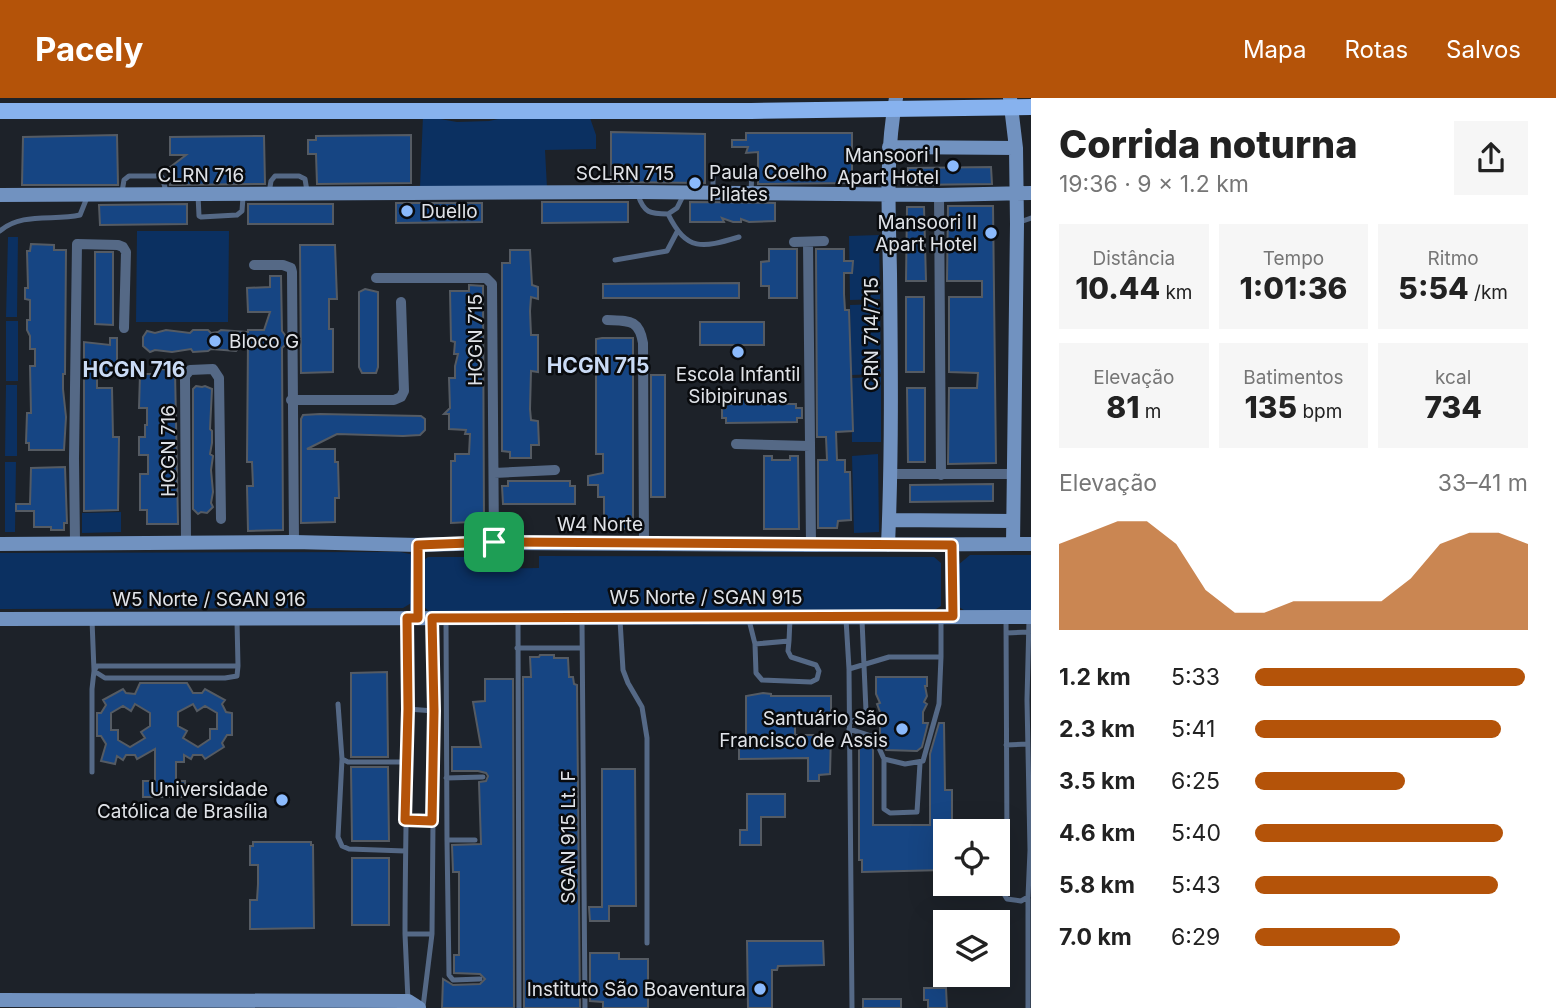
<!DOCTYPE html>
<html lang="pt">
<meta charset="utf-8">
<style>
body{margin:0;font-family:Inter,sans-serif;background:#f6f6f6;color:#222;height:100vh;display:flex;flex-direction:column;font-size:26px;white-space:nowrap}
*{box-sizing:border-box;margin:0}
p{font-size:23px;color:#767676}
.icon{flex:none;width:38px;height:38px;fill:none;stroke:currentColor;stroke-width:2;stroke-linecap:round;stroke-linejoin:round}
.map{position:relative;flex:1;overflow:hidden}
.panel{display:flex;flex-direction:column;background:#fff;width:525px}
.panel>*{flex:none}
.controls{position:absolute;left:933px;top:721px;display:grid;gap:14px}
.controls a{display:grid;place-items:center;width:77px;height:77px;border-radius:0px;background:#fff;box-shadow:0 7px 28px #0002;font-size:35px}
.pin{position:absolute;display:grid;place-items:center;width:60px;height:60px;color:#fff;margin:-30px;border-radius:14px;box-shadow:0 4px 10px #0006}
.round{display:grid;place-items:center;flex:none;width:74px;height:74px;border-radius:0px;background:#f6f6f6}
.summary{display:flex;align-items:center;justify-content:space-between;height:119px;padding:0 28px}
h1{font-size:38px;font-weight:800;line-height:52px}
.metrics{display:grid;grid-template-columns:repeat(3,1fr);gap:10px;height:119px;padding:7px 28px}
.metrics div{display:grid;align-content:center;border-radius:0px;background:#f6f6f6;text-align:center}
.metrics b{font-size:30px;font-weight:800}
.metrics small{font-size:19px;font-weight:400}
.metrics p{font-size:19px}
.chart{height:196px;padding:14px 28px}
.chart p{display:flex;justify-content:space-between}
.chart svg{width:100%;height:126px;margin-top:7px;fill:#b45309;opacity:.7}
ul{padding:0 28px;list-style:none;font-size:23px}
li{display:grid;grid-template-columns:112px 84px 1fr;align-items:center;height:52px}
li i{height:18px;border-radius:9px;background:#b45309}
header{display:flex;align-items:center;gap:42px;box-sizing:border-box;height:98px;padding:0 35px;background:#b45309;color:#fff}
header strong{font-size:33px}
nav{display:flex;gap:38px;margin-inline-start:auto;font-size:24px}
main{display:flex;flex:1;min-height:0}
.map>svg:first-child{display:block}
.green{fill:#0b3061}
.building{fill:#164583;stroke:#555b63;stroke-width:2;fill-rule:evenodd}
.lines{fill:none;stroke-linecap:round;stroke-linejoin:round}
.lane{stroke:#556986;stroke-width:5}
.street{stroke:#556986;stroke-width:10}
.secondary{stroke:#7192c0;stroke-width:14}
.primary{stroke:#87b2ee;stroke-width:16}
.route-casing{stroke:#fff;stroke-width:14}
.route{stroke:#b45309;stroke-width:9}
.poi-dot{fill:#8bbafc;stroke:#090b0e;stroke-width:2.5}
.labels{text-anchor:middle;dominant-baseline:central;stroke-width:5;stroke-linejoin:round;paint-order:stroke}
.poi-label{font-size:19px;fill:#e0e3e8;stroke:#090b0e;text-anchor:end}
.street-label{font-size:19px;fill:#e0e3e8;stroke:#090b0e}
.neighbourhood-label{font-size:21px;font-weight:bold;fill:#cadbf5;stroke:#090b0e}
</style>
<header>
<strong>Pacely</strong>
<nav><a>Mapa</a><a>Rotas</a><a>Salvos</a></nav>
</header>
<main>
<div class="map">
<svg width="1031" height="910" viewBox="0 0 1031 910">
<rect width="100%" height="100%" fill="#1d2229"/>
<path class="green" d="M423 18 457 24 489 23 512 18 590 20 596 37V51L545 52 547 90 420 89Z
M137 133H229L228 224H136Z
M879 137 880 201 850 202 849 138Z
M8 139H18L17 219H6Z
M880 206 881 276 851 277 850 207Z
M6 223H18V283H6Z
M881 279V344H852L851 280Z
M6 287H17V358H5Z
M878 356 879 434 854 435 852 358Z
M5 364H16L15 434H5Z
M121 414V434L82 435V415Z
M400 454 410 456 413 461V504L403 510 0 511V455Z
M970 457H1031V513L967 514 959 509 958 467Z
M539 458 934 459 941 465V508L931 514 431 515 422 507 424 462 428 459H486L487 471 539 470Z"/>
<path class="building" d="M611 34 705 36V85L611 84Z
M746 35H852V85L758 86V54L746 55 748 49H732V42H746Z
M117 37 118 87H22L23 39Z
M411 37V85L317 86 316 56H308V42H316V38Z
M264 38 265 86 170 87 169 70 186 57H170V39Z
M991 69 992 86 908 87V70Z
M542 104H628V124L542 125Z
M690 104 775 105V123L749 124 741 121V124H733L722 120 724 124H690Z
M396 105H482V124L396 125Z
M187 106V126L100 127 99 107Z
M248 106H333V126H248Z
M948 108H993L996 365 948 366 949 290H977L978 275 949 274V199H982V183H947Z
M907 109H924L926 183H906Z
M31 146 54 147V152H66L65 276H63V291L66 319 64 352H29V345H26L27 315H31L30 268H35V251H30V238L27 232V222H30V202L25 201V190H28L27 153H30Z
M300 147H335L337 201H329V231H333V274L301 275Z
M769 151H797V200H769V188H761V164L769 163Z
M816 151H844V163H853L852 175H844V196L845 212H849L853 333 836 334 837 362H845V374H850L851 422 838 423 837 430H818V362H827L826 339H817Z
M510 152H530L532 187 538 189V201L531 199 530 213 531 237H538V274L531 273 530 311 531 322 538 323 539 347H531V360H510V354L502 353V165H510Z
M95 154H113V227L95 226Z
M270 178H281L282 233 285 237V247L282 250 283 432 248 433 247 388H253L252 364H247L248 241 236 253 211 251 208 253 193 254 191 251 172 254 155 252 150 254 143 248V239L147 233 155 235 166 232 190 235 193 232H208L211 235 218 234 221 232 248 234V232H264L270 214H248L247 190 270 189Z
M739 185V200H603V186Z
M469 187 483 188 484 428H470V424L451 425V363H455V356H469L470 336H465L466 332 449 331V316H444L450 310 449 280H455V268L458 256H454L455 244 451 243 450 193H469Z
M365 191 378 194V269L376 275H362L359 269V194Z
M906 199H924V274H906Z
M700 224H764V247H700Z
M110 240H117V275H97V290H112L113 339H119L118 412 84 413V244L110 247Z
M602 240H633V431H615V423H604V399H598V387H588V378L603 375V356H596V241Z
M159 271 175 272 178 426H147V412H140V376H148V357H139V339H145V327H147V310H139L140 276H159Z
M651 277H665V399H651Z
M196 288 202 289 205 288 212 291 210 331 212 333V345L210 356 213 358 211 372 213 394 211 405 213 409 207 415 201 414 198 416 193 411V291Z
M907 290H925V364H908Z
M738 301H746V306H776V301H784V306H796V310H802V320H797V324L726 325V320H722V310H726V306H738Z
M320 316 421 318 425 321V332L420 337 403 338 337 336 307 351H335V364H338L339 400H335V424L301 425V321L303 317Z
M764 358H772V362H790V358H798L799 431H764Z
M65 369 67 425H64V432H51V429H34V413H16V406H30L31 370Z
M508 383H570V388H575V406H503L502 388H508Z
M993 386V403L910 404V387Z
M540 557H554V560H568L569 579H573L574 586 577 587 580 910H524L523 579H531L530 559H539Z
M387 574 388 659H351V575Z
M876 579H927V588H925L927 598 924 604 927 606 923 614V625H928L922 649 917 653 886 652 880 640V614L877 606 880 605 876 596Z
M485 581H513L514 910H442L443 881 453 887 480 886 485 881 480 876 454 875V857H459V774H453L452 747 481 746 479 684 486 683 488 678 486 675 478 673H452V649H481L473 604 485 603Z
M140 585H187L193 595H202L205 591 225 602 222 606 226 614 232 615V637H227L222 645 224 649 205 661 202 657H193L191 661 184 657V664H176V683H185V699H143V683H155V651L137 661 135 657H126L123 662 117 658 115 666 101 663 106 646 101 638H97V615H101L106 607 103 602 123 591 126 595 135 596ZM135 606 150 615V628L141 634 145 640 130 649 118 642V632H111V615L123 608 131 613ZM193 606 197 613 205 608 217 615V631H210V641L198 649 183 640 187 633 178 628V614Z
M763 595 771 596V598H831V615H795V637H831L830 676 819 677V683H808V660L739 661V638H746V598Z
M939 625H944L945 692H952V733H945V772L862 774V762H859V642L870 643 873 650V727H930V656Z
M351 669H388L389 743H352Z
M602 671H635L636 808H609V823H590L589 809H602Z
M747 696H785V719H761V747H740V732H747Z
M253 744H311V747H313L314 830 250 831V802H257L258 786V767H250V748H253Z
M352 760H389V827H352Z
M747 843H823L824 867 778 868 777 872H772V910H748Z
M590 855H619V861H648V910H603V904L590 903Z
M924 890H946L947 910H928V902H924Z
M863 901H901V910H863Z"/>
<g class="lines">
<path class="lane" d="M122 94 124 82 129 78H159L162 79 166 93
M269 95 271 83 275 78H299L305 81 307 93
M713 95V75L752 74 751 93
M198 97 199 118 201 119 237 117 242 113 243 99
M638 97C644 115 650 116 668 116L677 110 684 96
M668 116C687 154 702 150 739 139
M1020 124 1031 120
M0 133C21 114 54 123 80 117L88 97
M615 162 667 153 677 134
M1006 519 1007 751 1004 796 1007 801 1021 803 1028 799 1030 752 1027 602 1029 521
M846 521 849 571 852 910
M92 522 94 573 97 568H238L237 523
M446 522 447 742H475
M518 522 519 910
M582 522 585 910
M620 522 623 572 628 585 642 609 647 640V845
M749 522 755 546 789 543 790 521
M407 523C409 628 405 732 405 836H432L434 613 432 520
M1006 535 1029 534
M755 546 756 575 762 582 811 584 817 581 819 573 816 567 791 559 788 553 789 543
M517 550H582
M941 559V520
M849 571 889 559H941L939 606 923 663 905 666 884 661 874 639 849 631
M338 606 342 661 348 664H407
M408 611 434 613
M849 624 862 620 866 613 862 522
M1006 647 1028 646
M342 661 338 739 342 748 349 751 405 753
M884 661V711L890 715 917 714 920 665
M92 674V591L94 573 105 580H225L237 578 238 568
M446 680 483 679
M405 722 432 723
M447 742 449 877 453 882 480 881
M405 836 408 903
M423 909 432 836
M1028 910V801"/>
<path class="street" d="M939 97 941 377
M794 144 824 143
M808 144 811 447
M254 167H283L291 170 292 174 294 444
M376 180H486L492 186 494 445
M607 222C629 223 639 221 643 245L644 446
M291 302H394L401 299 404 293 401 204
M736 346 810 348
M494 375 555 372
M890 376H1014
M75 444 74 361 77 146 118 147 123 149 126 154 124 230
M186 444 185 278 190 272 213 271 219 280 221 421"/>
<path class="secondary" d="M1010 0 1016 50 1017 126 1013 446
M889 49 1016 50
M0 97 637 94 939 97 1031 95
M889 422 1013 423
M0 446 294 444 418 447 494 445 811 447 1031 446
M888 447C892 356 891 266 890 175 889 117 885 58 896 0
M952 447 953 518
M417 520 418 447
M0 521 1031 519
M0 902 408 903 419 910"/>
<path class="primary" d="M0 13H751L1031 9"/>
</g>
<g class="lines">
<g class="route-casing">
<path id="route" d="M494 444 952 447 953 518 432 520 434 613 432 723 405 722 408 611 407 520H418V447Z"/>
</g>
<use href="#route" class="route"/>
</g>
<g class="poi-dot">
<circle cx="953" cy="68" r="7"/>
<circle cx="695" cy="85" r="7"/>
<circle cx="407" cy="113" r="7"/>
<circle cx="991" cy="135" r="7"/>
<circle cx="215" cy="243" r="7"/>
<circle cx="738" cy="254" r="7"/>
<circle cx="902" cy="631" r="7"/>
<circle cx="282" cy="702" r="7"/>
<circle cx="760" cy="891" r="7"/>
</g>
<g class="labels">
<g class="poi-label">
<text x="939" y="57">Mansoori I<tspan x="939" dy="22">Apart Hotel</tspan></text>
<text x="709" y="74" text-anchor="start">Paula Coelho<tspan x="709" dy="22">Pilates</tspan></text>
<text x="421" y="113" text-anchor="start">Duello</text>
<text x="977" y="124">Mansoori II<tspan x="977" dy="22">Apart Hotel</tspan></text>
<text x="229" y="243" text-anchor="start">Bloco G</text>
<text x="738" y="276" text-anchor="middle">Escola Infantil<tspan x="738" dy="22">Sibipirunas</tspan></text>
<text x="888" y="620">Santuário São<tspan x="888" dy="22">Francisco de Assis</tspan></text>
<text x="268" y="691">Universidade<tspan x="268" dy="22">Católica de Brasília</tspan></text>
<text x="746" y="891">Instituto São Boaventura</text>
</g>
<g class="street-label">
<text x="625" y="75">SCLRN 715</text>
<text x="201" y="77">CLRN 716</text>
<text transform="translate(871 236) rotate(-90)">CRN 714/715</text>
<text transform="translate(475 242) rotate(-90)">HCGN 715</text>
<text transform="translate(168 353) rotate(-90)">HCGN 716</text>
<text x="600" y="426">W4 Norte</text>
<text x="706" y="499">W5 Norte / SGAN 915</text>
<text x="209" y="501">W5 Norte / SGAN 916</text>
<text transform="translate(568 739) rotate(-90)">SGAN 915 Lt. F</text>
</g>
<g class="neighbourhood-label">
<text x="598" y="267">HCGN 715</text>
<text x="134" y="271">HCGN 716</text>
</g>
</g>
</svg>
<div class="controls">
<a><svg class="icon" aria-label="locate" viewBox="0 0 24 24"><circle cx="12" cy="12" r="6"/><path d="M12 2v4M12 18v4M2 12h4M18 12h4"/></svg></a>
<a><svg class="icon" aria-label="layers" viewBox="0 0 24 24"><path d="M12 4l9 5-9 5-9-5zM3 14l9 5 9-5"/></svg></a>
</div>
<div class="pin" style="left:494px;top:444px;background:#1e9e55"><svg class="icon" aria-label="arrive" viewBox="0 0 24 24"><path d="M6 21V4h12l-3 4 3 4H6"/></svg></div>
</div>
<section class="panel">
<div class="summary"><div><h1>Corrida noturna</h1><p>19:36 · 9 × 1.2 km</p></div><a class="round"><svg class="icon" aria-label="share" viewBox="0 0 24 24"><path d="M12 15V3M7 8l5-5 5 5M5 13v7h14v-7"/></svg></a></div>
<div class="metrics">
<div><p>Distância</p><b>10.44<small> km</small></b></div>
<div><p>Tempo</p><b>1:01:36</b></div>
<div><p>Ritmo</p><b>5:54<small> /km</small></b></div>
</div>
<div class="metrics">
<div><p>Elevação</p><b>81<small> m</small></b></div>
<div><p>Batimentos</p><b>135<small> bpm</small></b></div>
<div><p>kcal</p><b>734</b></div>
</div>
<div class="chart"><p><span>Elevação</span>33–41 m</p>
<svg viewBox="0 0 160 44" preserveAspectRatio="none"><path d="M0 44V14L10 10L20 6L30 6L40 14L50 30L60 38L70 38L80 34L90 34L100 34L110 34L120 26L130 14L140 10L150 10L160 14V44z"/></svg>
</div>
<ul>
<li><b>1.2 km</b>5:33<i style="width:99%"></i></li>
<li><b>2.3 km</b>5:41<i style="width:90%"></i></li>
<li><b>3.5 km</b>6:25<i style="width:55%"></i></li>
<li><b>4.6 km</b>5:40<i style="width:91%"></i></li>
<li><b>5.8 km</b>5:43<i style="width:89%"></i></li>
<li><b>7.0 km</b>6:29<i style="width:53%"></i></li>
</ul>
</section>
</main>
